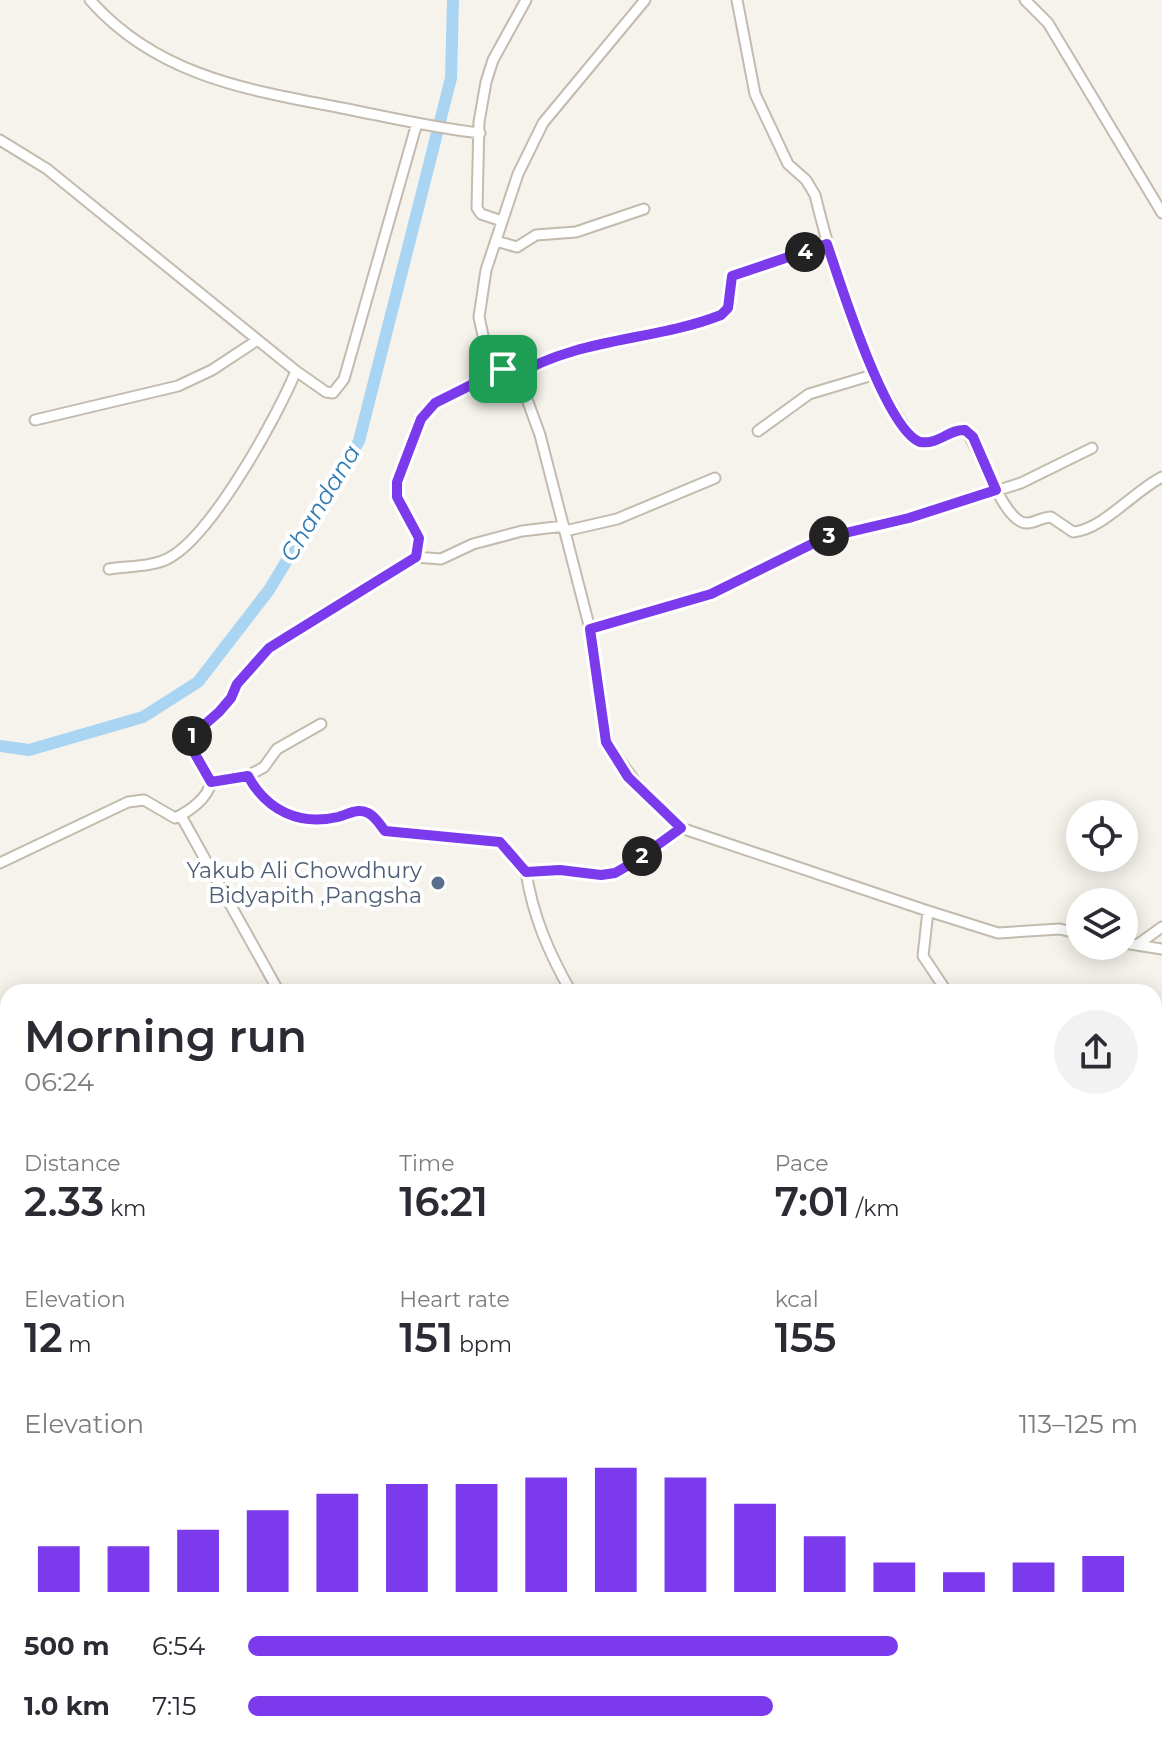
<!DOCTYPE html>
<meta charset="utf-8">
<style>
body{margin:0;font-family:Montserrat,sans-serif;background:#f2f2f3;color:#2b2b33;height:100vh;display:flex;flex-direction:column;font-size:30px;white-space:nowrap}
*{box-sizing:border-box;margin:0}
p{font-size:26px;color:#7c7c81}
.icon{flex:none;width:44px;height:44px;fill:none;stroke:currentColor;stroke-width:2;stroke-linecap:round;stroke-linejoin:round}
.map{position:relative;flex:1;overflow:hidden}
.side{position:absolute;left:0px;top:984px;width:1162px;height:770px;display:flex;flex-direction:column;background:#fff;border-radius:24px 24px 0 0;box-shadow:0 4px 20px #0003}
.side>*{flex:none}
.controls{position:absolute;left:1066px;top:800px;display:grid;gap:16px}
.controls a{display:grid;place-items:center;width:72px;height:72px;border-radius:50%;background:#fff;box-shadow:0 4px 20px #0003;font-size:40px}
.pin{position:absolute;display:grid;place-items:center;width:68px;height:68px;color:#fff;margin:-34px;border-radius:16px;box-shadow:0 4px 12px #0006}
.km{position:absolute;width:40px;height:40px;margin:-20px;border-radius:50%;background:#222;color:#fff;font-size:22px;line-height:40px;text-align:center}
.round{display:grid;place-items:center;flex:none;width:84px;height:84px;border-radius:42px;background:#f2f2f3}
.summary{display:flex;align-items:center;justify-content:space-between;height:136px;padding:0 24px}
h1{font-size:44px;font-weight:600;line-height:60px}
.metrics{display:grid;grid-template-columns:repeat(3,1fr);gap:12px;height:136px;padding:8px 24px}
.metrics div{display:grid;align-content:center}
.metrics b{font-size:40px;font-weight:600}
.metrics small{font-size:22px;font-weight:400}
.metrics p{font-size:22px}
.chart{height:224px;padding:16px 24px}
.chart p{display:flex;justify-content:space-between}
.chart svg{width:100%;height:144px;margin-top:8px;stroke:#7c3aed;stroke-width:6}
ul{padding:0 24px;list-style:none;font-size:26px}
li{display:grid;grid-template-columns:128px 96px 1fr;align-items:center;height:60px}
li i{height:20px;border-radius:10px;background:#7c3aed}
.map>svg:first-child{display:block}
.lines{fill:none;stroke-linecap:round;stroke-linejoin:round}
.river{stroke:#a9d4f2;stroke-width:12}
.minor-casing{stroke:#c2bbae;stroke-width:13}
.minor{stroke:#fff;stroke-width:9}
.route-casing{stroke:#fff;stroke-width:16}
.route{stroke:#7c3aed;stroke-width:10}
.service-dot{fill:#5c6f8a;stroke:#fff;stroke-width:3}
.labels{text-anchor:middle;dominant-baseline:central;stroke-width:8;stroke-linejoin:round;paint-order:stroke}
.service-label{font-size:22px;fill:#4e5e75;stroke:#fff;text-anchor:end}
.water-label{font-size:24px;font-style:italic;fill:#2e7ab2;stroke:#fff}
</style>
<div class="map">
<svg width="1162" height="1753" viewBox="0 0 1162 1753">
<rect width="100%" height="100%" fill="#f6f3ec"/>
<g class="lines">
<path class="river" d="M0 746 29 750 143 717 198 682 269 590 307 527 359 441 451 78 453 0"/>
<g class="minor-casing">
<path id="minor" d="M90 0C157 76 248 90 342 108 388 117 433 128 480 133
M737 0 755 94 788 164 806 180 815 195C836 279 861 370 914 440 937 448 946 428 965 430 980 446 1003 524 1027 523 1035 523 1042 517 1051 517L1073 532C1102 530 1134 491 1162 477
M1025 0 1048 23 1162 213
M0 140 47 169 296 371 326 392 333 393 344 379 417 123
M502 221 481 214 477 208 479 122 486 82 493 60 526 0
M496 241 517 247 536 235 576 232 644 209
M503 369 515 376 524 391 540 435 590 629 606 742 646 796 681 828 928 911 998 933 1060 929 1080 934
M515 376C577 337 655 341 721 315L728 308 732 276 827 244
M35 420 178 386 212 370 256 341
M758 431 809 394 876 374
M565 531 617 519 715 478
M416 557 441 559 473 544 522 531 564 526
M109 569C128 566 153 567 169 558 212 535 277 417 296 371
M590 629 711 594 824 538 909 518 1021 483 1092 448
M248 776 264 767 277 749 321 724
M211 782 248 776C266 811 301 826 338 817 349 814 357 808 368 813 376 817 380 825 385 831L500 842 526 872 560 870 601 875 615 873 634 862 681 828
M181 816 279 992
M0 863 128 802 144 800 175 818C190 811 208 798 211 782L187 740 219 712 231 698 237 684 269 648 416 557 419 538 397 497V482L421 419 435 403 503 369 484 340 479 317 486 270 518 174 543 123 645 0
M526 872C533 917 549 953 571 992
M928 911 923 956 947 992
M1124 943 1162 949
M1137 945 1162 927
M1154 1329 1162 1323
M1154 1396 1162 1406
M0 1597 8 1602
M494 1746 495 1753
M123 1753 124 1746"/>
</g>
<use href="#minor" class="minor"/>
</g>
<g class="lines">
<g class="route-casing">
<path id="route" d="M827 244C840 282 885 429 920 442 939 445 949 429 965 430L973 437 996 490 909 518 824 538 711 594 590 629 606 742 628 777 681 828 634 862 615 873 601 875 560 870 526 872 500 842 385 831C380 825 376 817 368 813 357 808 349 814 338 817 300 826 267 811 248 776L211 782 187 740 219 712 231 698 237 684 269 648 416 557 419 538 397 497V482L421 419 435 403 503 369 515 376C579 337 655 341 721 315L728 308 732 276Z"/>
</g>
<use href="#route" class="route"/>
</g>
<circle class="service-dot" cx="438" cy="883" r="8"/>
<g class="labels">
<g class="service-label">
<text x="422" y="870">Yakub Ali Chowdhury<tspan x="422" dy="25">Bidyapith ,Pangsha</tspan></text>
</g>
<g class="water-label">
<text transform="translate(320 503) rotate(-59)">Chandana</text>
</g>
</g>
</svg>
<div class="controls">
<a><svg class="icon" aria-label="locate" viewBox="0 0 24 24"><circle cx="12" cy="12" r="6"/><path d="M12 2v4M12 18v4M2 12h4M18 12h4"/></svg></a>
<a><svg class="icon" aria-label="layers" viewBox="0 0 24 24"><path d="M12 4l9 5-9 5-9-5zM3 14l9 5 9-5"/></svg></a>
</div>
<div class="pin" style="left:503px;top:369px;background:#1e9e55"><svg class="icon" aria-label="arrive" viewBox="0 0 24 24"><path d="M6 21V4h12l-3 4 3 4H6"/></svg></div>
<b class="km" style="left:192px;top:736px">1</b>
<b class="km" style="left:642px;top:856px">2</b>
<b class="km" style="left:829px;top:536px">3</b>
<b class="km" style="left:805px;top:252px">4</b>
<section class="side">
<div class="summary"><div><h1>Morning run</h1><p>06:24</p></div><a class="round"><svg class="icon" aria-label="share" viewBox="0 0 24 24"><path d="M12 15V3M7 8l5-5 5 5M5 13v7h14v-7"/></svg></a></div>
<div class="metrics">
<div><p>Distance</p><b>2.33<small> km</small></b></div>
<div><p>Time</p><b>16:21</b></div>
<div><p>Pace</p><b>7:01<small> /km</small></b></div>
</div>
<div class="metrics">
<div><p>Elevation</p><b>12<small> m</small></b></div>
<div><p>Heart rate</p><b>151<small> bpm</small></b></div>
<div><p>kcal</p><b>155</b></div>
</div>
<div class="chart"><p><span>Elevation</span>113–125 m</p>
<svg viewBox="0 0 160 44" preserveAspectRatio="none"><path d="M5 44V30M15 44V30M25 44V25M35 44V19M45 44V14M55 44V11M65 44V11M75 44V9M85 44V6M95 44V9M105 44V17M115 44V27M125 44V35M135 44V38M145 44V35M155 44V33"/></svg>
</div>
<ul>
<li><b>500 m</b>6:54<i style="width:73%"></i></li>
<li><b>1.0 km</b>7:15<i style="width:59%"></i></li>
</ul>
</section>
</div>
